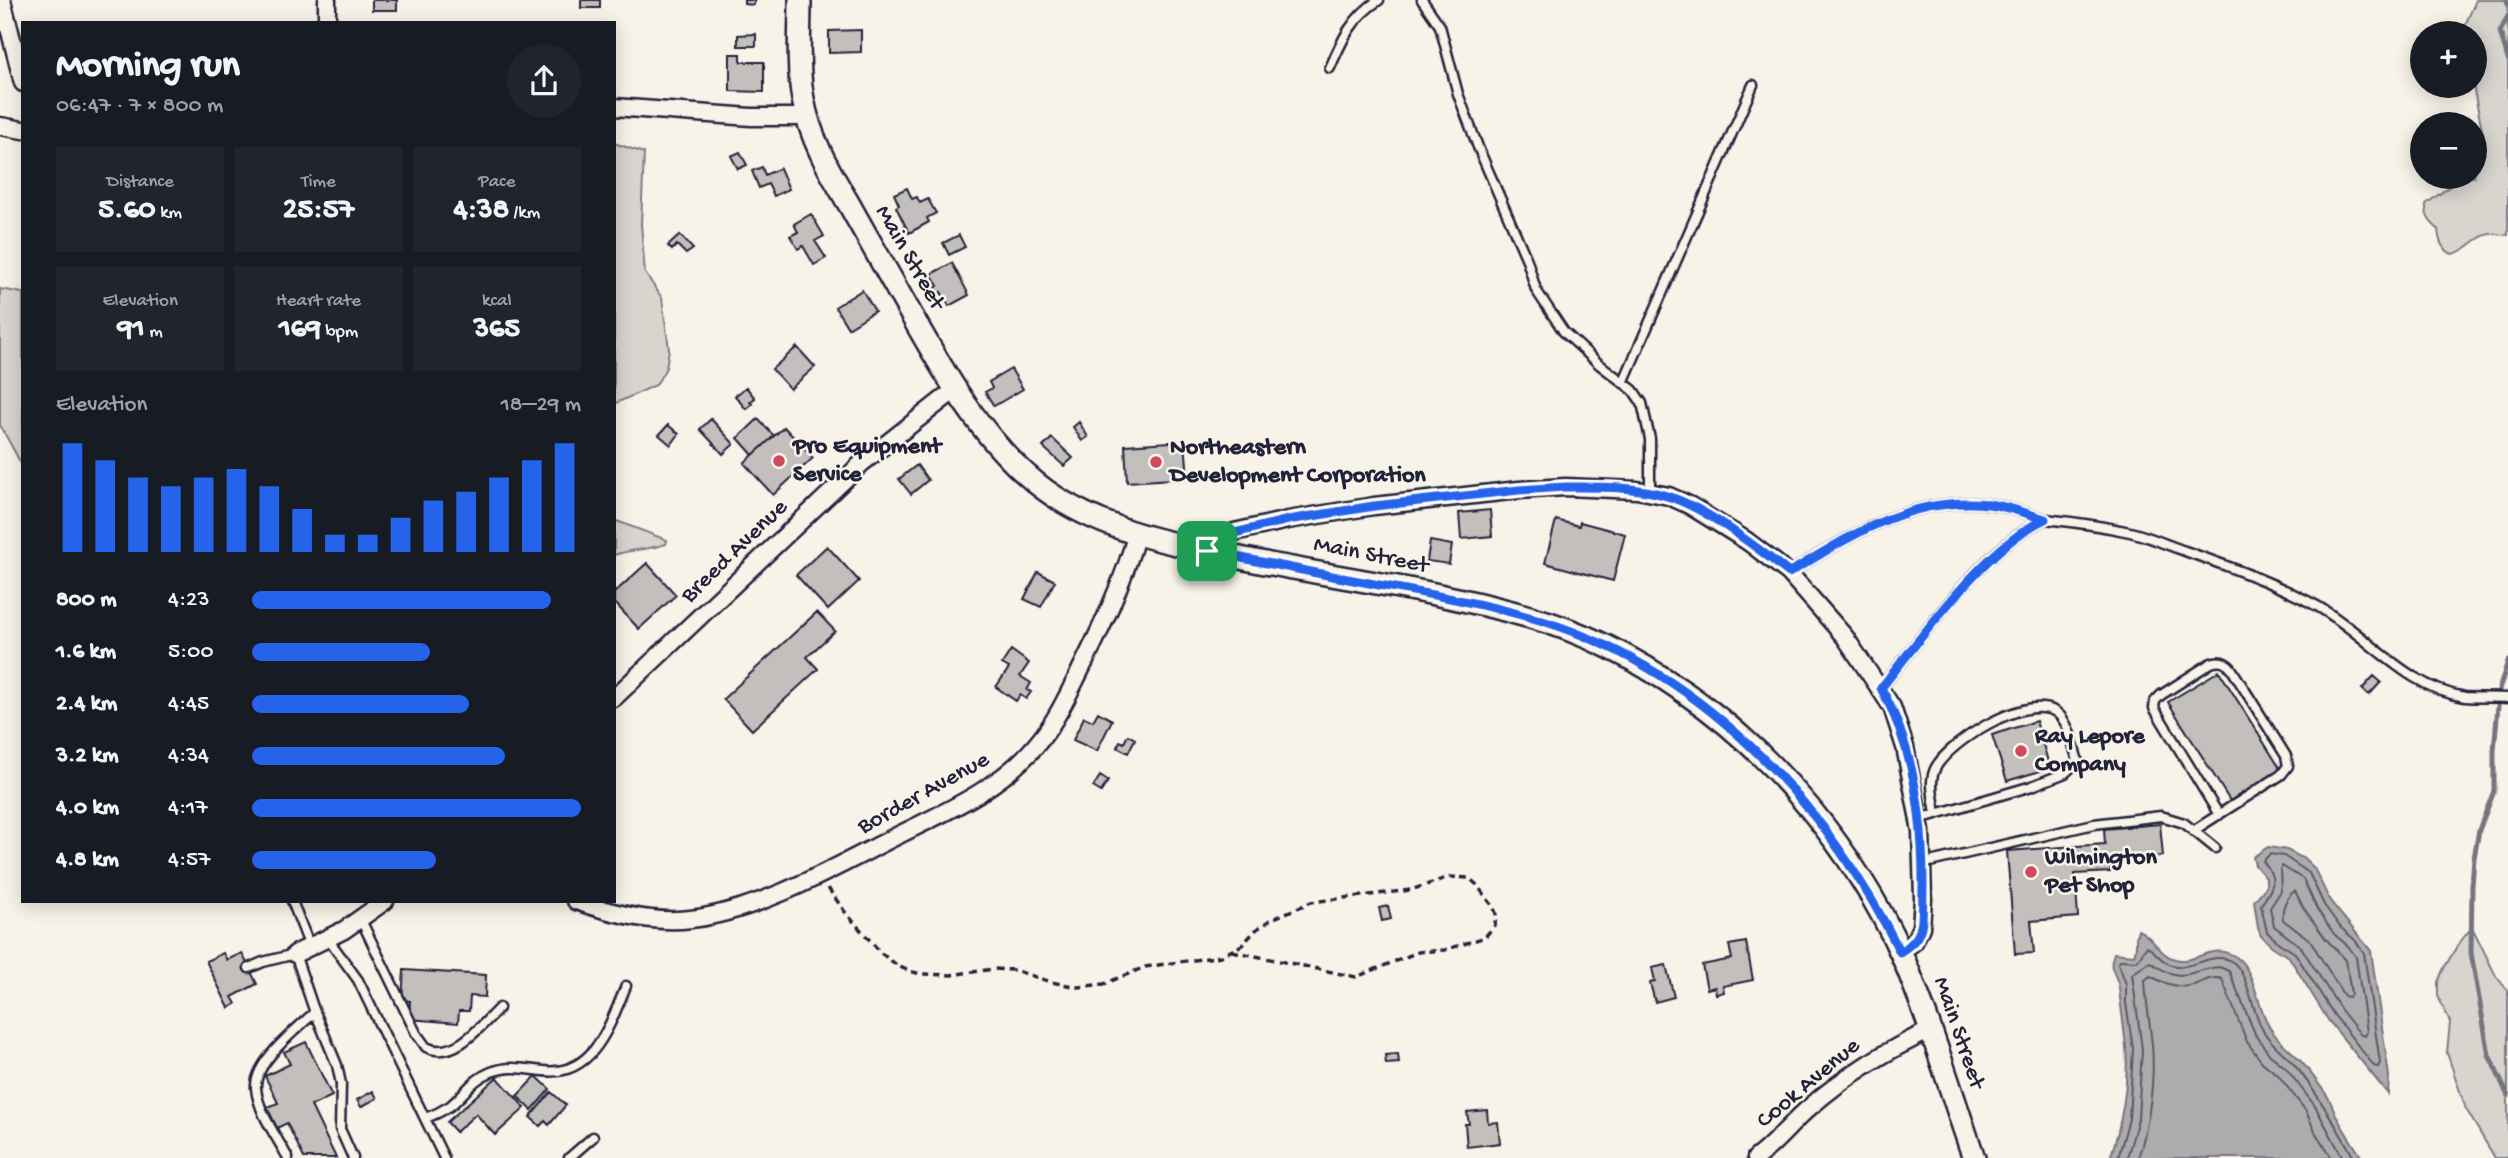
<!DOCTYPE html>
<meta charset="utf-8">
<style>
body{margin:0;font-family:"Gochi Hand",sans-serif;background:#20242c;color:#f1f3f6;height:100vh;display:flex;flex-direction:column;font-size:26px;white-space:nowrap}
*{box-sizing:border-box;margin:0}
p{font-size:23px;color:#9ea1a6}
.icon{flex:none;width:38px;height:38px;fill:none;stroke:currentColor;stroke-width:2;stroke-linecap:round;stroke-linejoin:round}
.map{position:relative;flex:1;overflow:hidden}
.side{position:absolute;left:21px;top:21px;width:595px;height:882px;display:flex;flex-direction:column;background:#171b24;border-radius:0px;box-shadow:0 4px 18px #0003}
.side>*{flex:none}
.buttons{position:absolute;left:2410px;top:21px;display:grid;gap:14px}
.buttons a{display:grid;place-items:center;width:77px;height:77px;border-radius:50%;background:#171b24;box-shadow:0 4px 18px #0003;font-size:35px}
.pin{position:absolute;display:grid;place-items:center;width:60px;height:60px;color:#fff;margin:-30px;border-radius:14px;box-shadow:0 4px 10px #0006}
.round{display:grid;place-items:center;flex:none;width:74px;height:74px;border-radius:37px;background:#20242c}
.overview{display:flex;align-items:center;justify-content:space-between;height:119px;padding:0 35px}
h1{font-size:38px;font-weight:700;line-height:52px}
.figures{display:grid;grid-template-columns:repeat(3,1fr);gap:10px;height:119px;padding:7px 35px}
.figures div{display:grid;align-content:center;border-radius:0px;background:#20242c;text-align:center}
.figures b{font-size:30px;font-weight:700}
.figures small{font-size:19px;font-weight:400}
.figures p{font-size:19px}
.chart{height:196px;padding:14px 35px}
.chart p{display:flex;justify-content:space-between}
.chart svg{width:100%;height:126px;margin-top:7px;stroke:#2563eb;stroke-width:6}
ul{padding:0 35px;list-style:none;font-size:23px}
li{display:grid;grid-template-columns:112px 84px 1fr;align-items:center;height:52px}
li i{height:18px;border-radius:9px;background:#2563eb}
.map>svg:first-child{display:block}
.green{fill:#d8d5cf;stroke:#7d7c85;stroke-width:2}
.water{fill:#aeabad;stroke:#76747f;stroke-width:2}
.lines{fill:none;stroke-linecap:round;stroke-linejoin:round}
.shore{stroke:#5a5969;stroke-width:2}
.stream{stroke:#76747f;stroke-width:5}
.building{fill:#c2bfbd;stroke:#22223b;stroke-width:2}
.service-casing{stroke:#22223b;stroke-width:13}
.minor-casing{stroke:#22223b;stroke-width:21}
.secondary-casing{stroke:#22223b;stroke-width:26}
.path{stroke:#22223b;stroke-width:3.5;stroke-dasharray:7 5;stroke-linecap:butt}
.service{stroke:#f7f3e8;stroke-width:8}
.minor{stroke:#f7f3e8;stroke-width:16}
.secondary{stroke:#f7f3e8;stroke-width:21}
.route-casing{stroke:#fff;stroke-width:14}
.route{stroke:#2563eb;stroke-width:9}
.poi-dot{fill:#d1495b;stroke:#f7f3e8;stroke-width:2.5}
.labels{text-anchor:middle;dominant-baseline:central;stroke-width:5;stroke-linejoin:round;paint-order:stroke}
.street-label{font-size:24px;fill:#22223b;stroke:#f7f3e8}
.poi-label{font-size:24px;font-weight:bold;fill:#22223b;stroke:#f7f3e8;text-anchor:start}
</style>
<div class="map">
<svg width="2508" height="1158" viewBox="0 0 2508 1158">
<rect width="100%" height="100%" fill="#f7f3e8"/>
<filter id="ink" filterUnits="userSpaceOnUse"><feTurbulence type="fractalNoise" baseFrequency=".0143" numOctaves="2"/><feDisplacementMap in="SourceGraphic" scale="14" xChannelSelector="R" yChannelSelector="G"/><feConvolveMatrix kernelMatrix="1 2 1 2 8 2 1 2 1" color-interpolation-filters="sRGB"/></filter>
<g filter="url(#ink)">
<path class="green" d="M2476 0H2508V235C2502 235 2495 233 2489 234 2474 237 2467 252 2452 254 2441 248 2439 241 2438 229 2429 221 2425 216 2426 204L2462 177H2474L2475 161 2483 134 2473 86 2474 33 2465 32 2466 23Z
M614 143 644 153 641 224 645 273 662 298 669 349 666 368 656 385 614 404Z
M0 289 23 293V467L0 425Z
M614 520 667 540 666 544C649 550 632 549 614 555Z
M2472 927 2496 976 2508 991V1158H2495L2466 1109 2447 1053 2450 1022 2438 996V982L2443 970 2457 946Z"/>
<path class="water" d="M2268 847 2287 850 2306 860 2314 868 2330 901 2371 951 2389 1076 2388 1094 2328 1020 2289 957 2275 949 2261 936 2258 928 2254 901 2266 887V878L2255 865 2253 857Z
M2138 930C2153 936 2159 955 2175 959 2197 965 2211 941 2236 957 2254 968 2258 1009 2270 1028 2277 1040 2286 1046 2295 1055 2307 1067 2319 1084 2328 1097 2332 1104 2334 1111 2337 1117 2344 1131 2354 1145 2362 1158H2110C2122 1124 2129 1083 2126 1047 2124 1027 2121 1008 2119 988 2117 972 2107 971 2114 953L2134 955C2138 946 2134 939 2138 930Z"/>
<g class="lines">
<path class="shore" d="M2270 854 2284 856 2309 873 2324 905 2341 928 2355 940 2364 953 2380 1063 2378 1067 2374 1066 2334 1015 2295 953 2279 943 2267 932 2261 905C2274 886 2278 880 2263 861Z
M2282 866 2303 879 2317 909 2334 934 2348 946 2356 957 2367 1032 2365 1036 2361 1035 2341 1010 2301 947 2274 926 2270 908 2281 891 2280 869Z
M2295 891 2303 907 2325 938 2346 960 2351 994 2349 997 2344 996 2310 940 2283 920C2281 910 2286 896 2295 891Z
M2118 1158 2129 1119 2133 1049 2126 1003V984L2118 963 2121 960 2137 961 2147 946C2156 952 2161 962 2172 965 2193 972 2213 948 2234 963 2248 974 2253 1015 2264 1032 2272 1045 2283 1052 2293 1063 2317 1092 2336 1125 2354 1158
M2127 1158 2138 1119 2142 1049 2132 974 2150 962C2183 985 2185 971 2219 967L2229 971 2256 1036 2270 1055 2285 1067 2315 1106 2343 1158
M2138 1158C2149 1126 2155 1079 2152 1045 2150 1024 2146 1002 2145 980L2150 976C2162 982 2175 988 2189 986 2201 984 2210 975 2222 979L2247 1042 2262 1062 2278 1075 2306 1111 2315 1132 2332 1158"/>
<path class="stream" d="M2507 0 2508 4
M2508 16 2500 32 2508 59
M2499 690 2508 661
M2498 706 2494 750V791L2479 830 2474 858 2472 886 2471 953 2489 1055 2508 1096"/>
</g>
<path class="building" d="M372 0H397V10H372Z
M581 0H600V8H581Z
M744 0H754V5L744 4Z
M861 30V52L829 53V31Z
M756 34V46H738V35Z
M730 54H741V62H764V92L730 91Z
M740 152 747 165 738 169 731 156Z
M762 167 765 175 780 168 789 189 774 196 768 184 759 188 752 171Z
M907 188 912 199 917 197 920 203 928 199 936 213 927 218 929 222 909 233 896 207 899 205 894 194Z
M811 214 824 236 815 241 826 258 814 265 803 246 798 249 790 236 798 232 794 224Z
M680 235 693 249 686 254 677 245 672 250 668 246Z
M959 235 965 247 949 255 943 243Z
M952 263 969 295 949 306 941 292 938 294 935 288 938 286 931 274Z
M862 290 875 311 848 328 835 307Z
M797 347 815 367 790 389 772 369Z
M1011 369 1023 389 994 406 985 392 992 388 989 382Z
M746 387 755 398 750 402 752 404 746 409 735 396Z
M711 419 734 444 723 454 700 429Z
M758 419 774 436 753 455 738 438Z
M1079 422 1088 437 1082 441 1073 427Z
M668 425 679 434 671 445 659 435Z
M784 427 813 458 773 495 744 463Z
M1052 438 1073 458 1064 466 1043 447Z
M1185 441 1188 478 1127 482 1125 445Z
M917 465 928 480 911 494 899 479Z
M1490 510 1492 536 1461 539 1459 513Z
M1556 520 1579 526 1580 522 1625 534 1613 581 1545 563Z
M1430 541 1452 545 1449 564 1427 561Z
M827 546 859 581 828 610 796 575Z
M647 563 676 595 639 629 614 602V593Z
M1038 572 1055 581 1041 607 1024 599Z
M817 612 835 631 807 657 818 669 752 730 723 699Z
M1011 650 1029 663 1020 676 1031 683 1027 690 1031 692 1026 699 1020 695 1016 701 996 687 1009 668 1002 664Z
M2219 671 2281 770 2230 801 2168 702Z
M2374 676 2381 682 2369 695 2362 689Z
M1098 712 1112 720 1097 751 1073 740 1084 717 1093 721Z
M2036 721 2050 768 2007 781 1992 735Z
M1128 735 1135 739 1128 753 1117 747 1120 741 1124 743Z
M1100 776 1108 781 1101 792 1093 787Z
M2160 824 2163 856 2110 861V872L2075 874 2078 917 2031 921 2034 953 2015 954 2007 851 2105 844 2104 829Z
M1388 906 1391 919 1382 921 1379 908Z
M1746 942 1753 980 1723 986 1724 992 1716 994 1715 987 1707 989 1702 965 1732 959 1729 945Z
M223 953 227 960 242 953 257 984 232 997 236 1004 229 1008 206 961Z
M1666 965 1674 997 1655 1002 1650 983 1655 981 1652 968Z
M404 970 486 975 485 997 470 996 469 1011H459L458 1023 409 1019 410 1001 402 1000Z
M306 1042 332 1096 311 1106 336 1158H304L287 1123 277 1128 267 1107 278 1103 265 1076 290 1064 284 1052Z
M1398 1054 1399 1063 1386 1064 1385 1055Z
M536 1076 550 1089 532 1110 517 1096Z
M497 1077 525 1108 495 1135 476 1114 456 1132 447 1122Z
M373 1091 377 1098 361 1107 357 1100Z
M551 1092 566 1105 549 1125 545 1121 540 1126 530 1117Z
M1487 1110 1488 1123 1498 1122 1500 1143 1467 1147 1465 1124H1469L1467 1112Z"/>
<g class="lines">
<g class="service-casing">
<path id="service" d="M1422 0 1440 26 1458 94 1478 147 1527 260 1536 290 1564 332 1599 364 1633 390 1642 403 1650 439V492
M1330 68C1342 40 1352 17 1379 0
M1623 383 1753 85
M2045 519C2074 522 2102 526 2130 532 2148 536 2167 545 2185 551 2230 567 2275 583 2317 606 2367 634 2406 688 2465 697 2479 698 2494 697 2508 698
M1789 573C1852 535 1910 496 1988 504 2007 506 2027 514 2045 519 1984 547 1924 635 1881 688
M1919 819 2032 786 2065 773 2078 761C2072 744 2069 717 2052 710 2022 697 1951 741 1936 767 1928 781 1934 798 1936 814
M2193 831 2281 775 2288 766 2286 756 2231 668C2225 661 2219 660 2211 663L2161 695 2155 701 2154 708 2219 815
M1921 864 2094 824 2161 816 2184 823 2215 848
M292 901 310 947
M361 920 416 1033 426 1047C454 1061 481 1026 499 1008
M328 939 358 980 444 1158
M249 968 263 962 295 954 313 1007 337 1065 341 1084 340 1129 353 1158
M426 1118C434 1115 442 1111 450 1106 465 1094 471 1080 491 1072 510 1065 524 1069 543 1071 594 1077 610 1024 626 986
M288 1158C277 1137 258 1112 256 1088 254 1062 297 1029 315 1012
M569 1158 593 1137"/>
</g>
<g class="minor-casing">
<path id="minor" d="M2 0 23 83
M327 0V23
M614 107 751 117H807
M0 126 23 130
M1207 551 1234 532 1288 520 1374 506 1519 490 1565 487 1637 490 1669 496 1689 505 1747 541 1789 573 1845 637 1892 707 1905 747 1921 831 1923 899 1921 927 1914 942 1900 952
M614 698 862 463 956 389
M576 901C611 913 654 924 691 919 756 911 825 873 883 843 939 814 1001 791 1041 739 1056 720 1067 697 1078 675 1101 629 1123 583 1137 533
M295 954 344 930 385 901
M1756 1158C1776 1143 1792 1122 1811 1106 1848 1074 1887 1050 1931 1030"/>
</g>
<g class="secondary-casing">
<path id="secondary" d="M800 0C800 33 797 67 803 99 810 139 830 172 850 206 866 235 883 264 899 293 937 360 975 433 1036 483 1098 533 1179 545 1255 561 1346 579 1440 591 1530 617 1584 632 1638 660 1684 692 1776 755 1855 852 1901 953 1930 1020 1950 1090 1974 1158"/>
</g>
<path class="path" d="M828 888 845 912 881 953 898 966 909 971 921 974 951 975 993 969 1014 970 1051 982 1078 987 1104 984 1145 967 1221 956 1242 945 1257 929 1270 920 1311 902 1411 890 1449 877 1469 878 1476 884 1492 905 1496 913 1495 925 1485 937 1445 950 1418 952 1356 977 1232 951"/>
<use href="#service" class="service"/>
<use href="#minor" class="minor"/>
<use href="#secondary" class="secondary"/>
</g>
</g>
<g class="lines" filter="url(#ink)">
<g class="route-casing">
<path id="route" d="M1565 487C1599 487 1634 486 1667 496 1705 507 1758 548 1789 573 1852 535 1910 496 1988 504 2007 506 2027 514 2045 519 1985 547 1924 635 1881 688 1919 756 1926 844 1922 921 1920 937 1914 943 1900 952 1824 800 1698 664 1529 617 1477 602 1422 593 1369 583 1315 573 1261 562 1207 551L1234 533 1288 520 1374 506 1519 490Z"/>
</g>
<use href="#route" class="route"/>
</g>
<g class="poi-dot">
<circle cx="779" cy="461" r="7"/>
<circle cx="1156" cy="462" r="7"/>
<circle cx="2021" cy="751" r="7"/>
<circle cx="2031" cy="872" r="7"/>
</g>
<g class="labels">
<g class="street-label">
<text transform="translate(909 258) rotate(60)">Main Street</text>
<text transform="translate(735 552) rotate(-44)">Breed Avenue</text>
<text transform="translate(1371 556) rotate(11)">Main Street</text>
<text transform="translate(924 794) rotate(-29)">Border Avenue</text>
<text transform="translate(1958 1033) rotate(71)">Main Street</text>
<text transform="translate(1809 1084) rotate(-40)">Cook Avenue</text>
</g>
<g class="poi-label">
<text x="793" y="447">Pro Equipment<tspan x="793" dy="28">Service</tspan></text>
<text x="1170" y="448">Northeastern<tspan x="1170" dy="28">Development Corporation</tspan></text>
<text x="2035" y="737">Ray Lepore<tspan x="2035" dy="28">Company</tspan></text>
<text x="2045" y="858">Wilmington<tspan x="2045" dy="28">Pet Shop</tspan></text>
</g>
</g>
</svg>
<div class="buttons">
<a>+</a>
<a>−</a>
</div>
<div class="pin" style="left:1207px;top:551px;background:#1e9e55"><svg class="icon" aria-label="arrive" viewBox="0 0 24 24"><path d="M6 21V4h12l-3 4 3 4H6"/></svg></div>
<section class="side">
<div class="overview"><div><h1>Morning run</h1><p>06:47 · 7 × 800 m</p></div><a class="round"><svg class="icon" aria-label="share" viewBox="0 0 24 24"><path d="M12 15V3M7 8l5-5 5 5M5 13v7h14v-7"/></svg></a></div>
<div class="figures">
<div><p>Distance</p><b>5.60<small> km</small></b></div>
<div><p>Time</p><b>25:57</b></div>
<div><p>Pace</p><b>4:38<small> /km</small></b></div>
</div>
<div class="figures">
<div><p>Elevation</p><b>91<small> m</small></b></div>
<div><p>Heart rate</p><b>169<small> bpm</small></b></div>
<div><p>kcal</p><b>365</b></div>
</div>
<div class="chart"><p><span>Elevation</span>18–29 m</p>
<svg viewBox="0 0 160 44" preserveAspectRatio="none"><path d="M5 44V6M15 44V12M25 44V18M35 44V21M45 44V18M55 44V15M65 44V21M75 44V29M85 44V38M95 44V38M105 44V32M115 44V26M125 44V23M135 44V18M145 44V12M155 44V6"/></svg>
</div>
<ul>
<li><b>800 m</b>4:23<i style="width:91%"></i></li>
<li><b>1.6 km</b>5:00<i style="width:54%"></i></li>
<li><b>2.4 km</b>4:45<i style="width:66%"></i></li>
<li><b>3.2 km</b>4:34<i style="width:77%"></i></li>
<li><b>4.0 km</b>4:17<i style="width:100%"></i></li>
<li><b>4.8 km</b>4:57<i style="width:56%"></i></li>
</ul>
</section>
</div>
